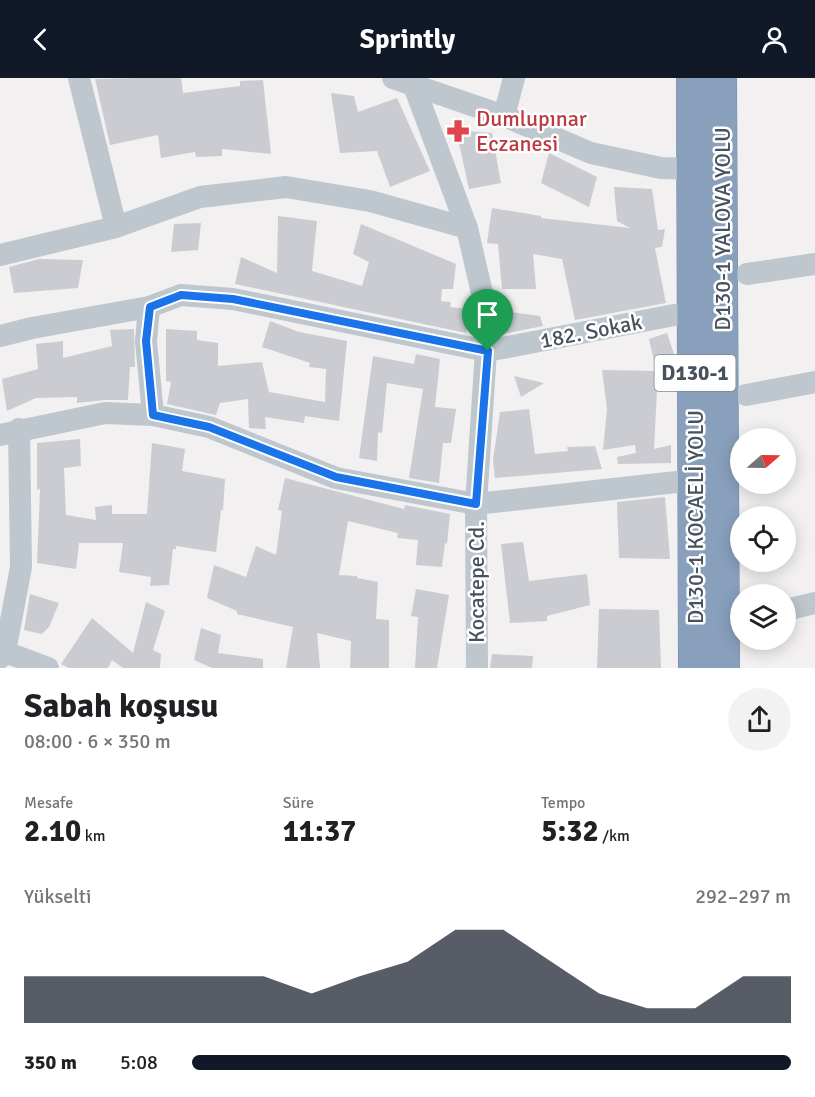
<!DOCTYPE html>
<html lang="tr">
<meta charset="utf-8">
<style>
body{margin:0;font-family:Signika,sans-serif;background:#f2f2f2;color:#202124;height:100vh;display:flex;flex-direction:column;font-size:22px;white-space:nowrap}
*{box-sizing:border-box;margin:0}
p{font-size:20px;color:#757577}
.icon{flex:none;width:33px;height:33px;fill:none;stroke:currentColor;stroke-width:2;stroke-linecap:round;stroke-linejoin:round}
.map{position:relative;height:590px;overflow:hidden}
.sheet{display:flex;flex-direction:column;background:#fff;flex:1}
.sheet>*{flex:none}
.needle{width:39px;rotate:70deg}
.controls{position:absolute;left:730px;top:350px;display:grid;gap:12px}
.controls a{display:grid;place-items:center;width:66px;height:66px;border-radius:50%;background:#fff;box-shadow:0 3px 15px #0003;font-size:30px}
.pin{position:absolute;display:grid;place-items:center;width:51px;height:51px;color:#fff;margin:-62px -26px;border-radius:50% 50% 50% 0;rotate:-45deg;box-shadow:0 0 6px #0007}
.pin .icon{rotate:45deg}
.round{display:grid;place-items:center;flex:none;width:63px;height:63px;border-radius:32px;background:#f2f2f2}
.overview{display:flex;align-items:center;justify-content:space-between;height:102px;padding:0 24px}
h1{font-size:33px;font-weight:700;line-height:45px}
.metrics{display:grid;grid-template-columns:repeat(3,1fr);gap:9px;height:102px;padding:6px 24px}
.metrics div{display:grid;align-content:center}
.metrics b{font-size:30px;font-weight:700}
.metrics small{font-size:16px;font-weight:400}
.metrics p{font-size:16px}
.chart{height:168px;padding:12px 24px}
.chart p{display:flex;justify-content:space-between}
.chart svg{width:100%;height:108px;margin-top:6px;fill:#111827;opacity:.7}
ul{padding:0 24px;list-style:none;font-size:20px}
li{display:grid;grid-template-columns:96px 72px 1fr;align-items:center;height:45px}
li i{height:15px;border-radius:8px;background:#111827}
header{display:flex;justify-content:space-between;align-items:center;height:78px;padding:0 24px;background:#111827;color:#fff;font-size:27px;font-weight:700}
.map>svg:first-child{display:block}
.building{fill:#caccd2}
.lines{fill:none;stroke-linecap:round;stroke-linejoin:round}
.highway-casing{stroke:#758ba9;stroke-width:34}
.minor{stroke:#bec7ce;stroke-width:22}
.highway{stroke:#89a0bd;stroke-width:33}
.route-casing{stroke:#fff;stroke-width:12}
.route{stroke:#1a73e8;stroke-width:8}
.labels{text-anchor:middle;dominant-baseline:central;stroke-width:5;stroke-linejoin:round;paint-order:stroke}
.shield{fill:#fff;stroke:#7f868e;stroke-width:1.5}
.shield-label{font-size:21px;font-weight:bold;fill:#48525d}
.health-label{font-size:22px;fill:#be3a42;stroke:#fff;text-anchor:start}
.street-label{font-size:22px;fill:#48525d;stroke:#fff}
</style>
<header><svg class="icon" aria-label="back" viewBox="0 0 24 24"><path d="M15 5l-7 7 7 7"/></svg>Sprintly<svg class="icon" aria-label="person" viewBox="0 0 24 24"><circle cx="12" cy="8" r="4"/><path d="M4 21q1-7 8-7t8 7"/></svg></header>
<div class="map">
<svg width="815" height="590" viewBox="0 0 815 590">
<rect width="100%" height="100%" fill="#f2f0f0"/>
<path class="building" d="M135 0H181L183 15 240 8V3L263 2 271 76 222 71V78L196 79 195 74 161 80 158 57 110 67 95 1Z
M331 15 354 18 358 34 397 20 430 93 390 109 377 73 340 75Z
M456 52 492 55 501 105 469 111Z
M549 75 597 99 589 129 541 105Z
M614 109 652 111 658 152 665 151 662 169 655 170 666 225 575 242 562 181 533 176 536 211H502L498 166 487 165 492 130 541 138V140L630 150 617 143Z
M278 138 317 143 312 193 362 208 369 184 353 176 361 146 456 186 453 211H442L441 223 451 224 450 229 468 231 466 255 235 206 241 179 277 195Z
M201 145 198 172 171 174 174 146Z
M39 181 83 182 78 210 14 215 9 189Z
M503 233 540 238 543 248 503 256Z
M270 243 299 254 347 263 339 343 305 338 304 345 265 339 266 351 249 350 248 321 220 325 216 337 167 326 171 304 166 303V251L197 253V262L218 265V288L262 284 269 314 325 324 326 291 309 289 310 285 262 269Z
M134 251 135 289H130L128 322H105L77 325V319L36 320 7 333 2 301 38 291 36 266 63 263V280L112 268 110 252Z
M667 255 674 276 654 283 649 261Z
M416 276 440 281 435 329 456 331 451 365H443L439 405 409 400 423 311 387 305 382 355 378 354 377 383 359 380 373 278 414 286Z
M602 292 658 293 654 371 671 367V385L618 386 617 379 636 375 635 367 603 372 607 331Z
M514 298 544 305 521 319Z
M529 331 535 376 568 373 567 369 595 368 602 391 495 400 493 382 500 334Z
M80 361 81 388 64 390 66 437 96 442 95 429 112 427V436H147L152 365 185 371 182 393 225 401 223 432H221L216 474 176 468V471H173L169 507 150 508 151 499 119 494 123 465H79L76 491 37 485 40 411 37 412V365Z
M285 400 404 431 405 427 450 436 447 466 445 465 442 489 416 487 418 462 397 460 398 455 348 443 339 497 357 498V500L378 504 376 541 389 542V590H350L351 563 317 555 320 590H286L293 549 237 536V533L207 520 214 487 246 499 256 468 276 477 282 433 278 432Z
M665 419 670 481 619 480 617 424Z
M523 464 529 503 587 496 590 527 547 538V543L510 545 501 466Z
M416 511 449 517 437 590H415L418 539 411 538Z
M30 516 59 525 49 549 42 556 24 552Z
M146 524 165 533 153 572 161 576 160 590H123L112 582 108 590H69L61 586 92 540 133 575Z
M599 531 659 532 661 590H597Z
M201 550 221 557 218 575 263 581V590H212L194 582Z
M492 576 533 578 532 590H490Z"/>
<g class="lines">
<g class="highway-casing">
<path id="highway" d="M693 0 695 590
M720 0 723 590"/>
</g>
<path class="minor" d="M79 0 116 149
M393 0 504 38 591 75 661 90 694 91
M411 0 467 150 488 241 476 426 477 590
M504 38 514 0
M0 177 116 149 200 119 286 109 370 123 467 150
M747 196 815 186
M0 258 32 250 149 229
M746 317 815 304
M153 337 146 263 149 229 181 217 233 221 487 273 695 233
M0 357 105 335 153 337 209 349 336 400 476 426 695 402
M786 532 815 525
M0 572 48 590
M0 580 5 574 21 489 19 351"/>
<use href="#highway" class="highway"/>
</g>
<g class="lines">
<g class="route-casing">
<path id="route" d="M181 217 233 221 488 273 476 426 336 399 209 349 153 337 146 263 150 229Z"/>
</g>
<use href="#route" class="route"/>
</g>
<defs>
<g id="pharmacy-bare" transform="scale(1.8)"><path d="M-2-6h4v4h4v4h-4v4h-4v-4h-4v-4h4Z" fill="#e0444e" stroke="#fff" stroke-width="2.5" paint-order="stroke"/></g>
</defs>
<g fill-rule="evenodd">
<use href="#pharmacy-bare" x="458" y="53"/>
</g>
<g class="labels">
<rect class="shield" x="654.5" y="277" width="81" height="36" rx="4.5"/>
<g class="shield-label">
<text x="695" y="295">D130-1</text>
</g>
<g class="health-label">
<text x="476" y="40">Dumlupınar<tspan x="476" dy="25">Eczanesi</tspan></text>
</g>
<g class="street-label">
<text transform="translate(722 151) rotate(-90)">D130-1 YALOVA YOLU</text>
<text transform="translate(591 253) rotate(-11)">182. Sokak</text>
<text transform="translate(695 439) rotate(-90)">D130-1 KOCAELİ YOLU</text>
<text transform="translate(476 504) rotate(-90)">Kocatepe Cd.</text>
</g>
</g>
</svg>
<div class="controls">
<a><svg class="needle" viewBox="-14 -14 28 28"><path d="M0-13l5 13h-10z" fill="#e53935"/><path d="M0 13l5-13h-10z" fill="#757577"/></svg></a>
<a><svg class="icon" aria-label="locate" viewBox="0 0 24 24"><circle cx="12" cy="12" r="6"/><path d="M12 2v4M12 18v4M2 12h4M18 12h4"/></svg></a>
<a><svg class="icon" aria-label="layers" viewBox="0 0 24 24"><path d="M12 4l9 5-9 5-9-5zM3 14l9 5 9-5"/></svg></a>
</div>
<div class="pin" style="left:488px;top:273px;background:#1e9e55"><svg class="icon" aria-label="arrive" viewBox="0 0 24 24"><path d="M6 21V4h12l-3 4 3 4H6"/></svg></div>
</div>
<section class="sheet">
<div class="overview"><div><h1>Sabah koşusu</h1><p>08:00 · 6 × 350 m</p></div><a class="round"><svg class="icon" aria-label="share" viewBox="0 0 24 24"><path d="M12 15V3M7 8l5-5 5 5M5 13v7h14v-7"/></svg></a></div>
<div class="metrics">
<div><p>Mesafe</p><b>2.10<small> km</small></b></div>
<div><p>Süre</p><b>11:37</b></div>
<div><p>Tempo</p><b>5:32<small> /km</small></b></div>
</div>
<div class="chart"><p><span>Yükselti</span>292–297 m</p>
<svg viewBox="0 0 160 44" preserveAspectRatio="none"><path d="M0 44V25L10 25L20 25L30 25L40 25L50 25L60 32L70 25L80 19L90 6L100 6L110 19L120 32L130 38L140 38L150 25L160 25V44z"/></svg>
</div>
<ul>
<li><b>350 m</b>5:08<i style="width:100%"></i></li>
</ul>
</section>
